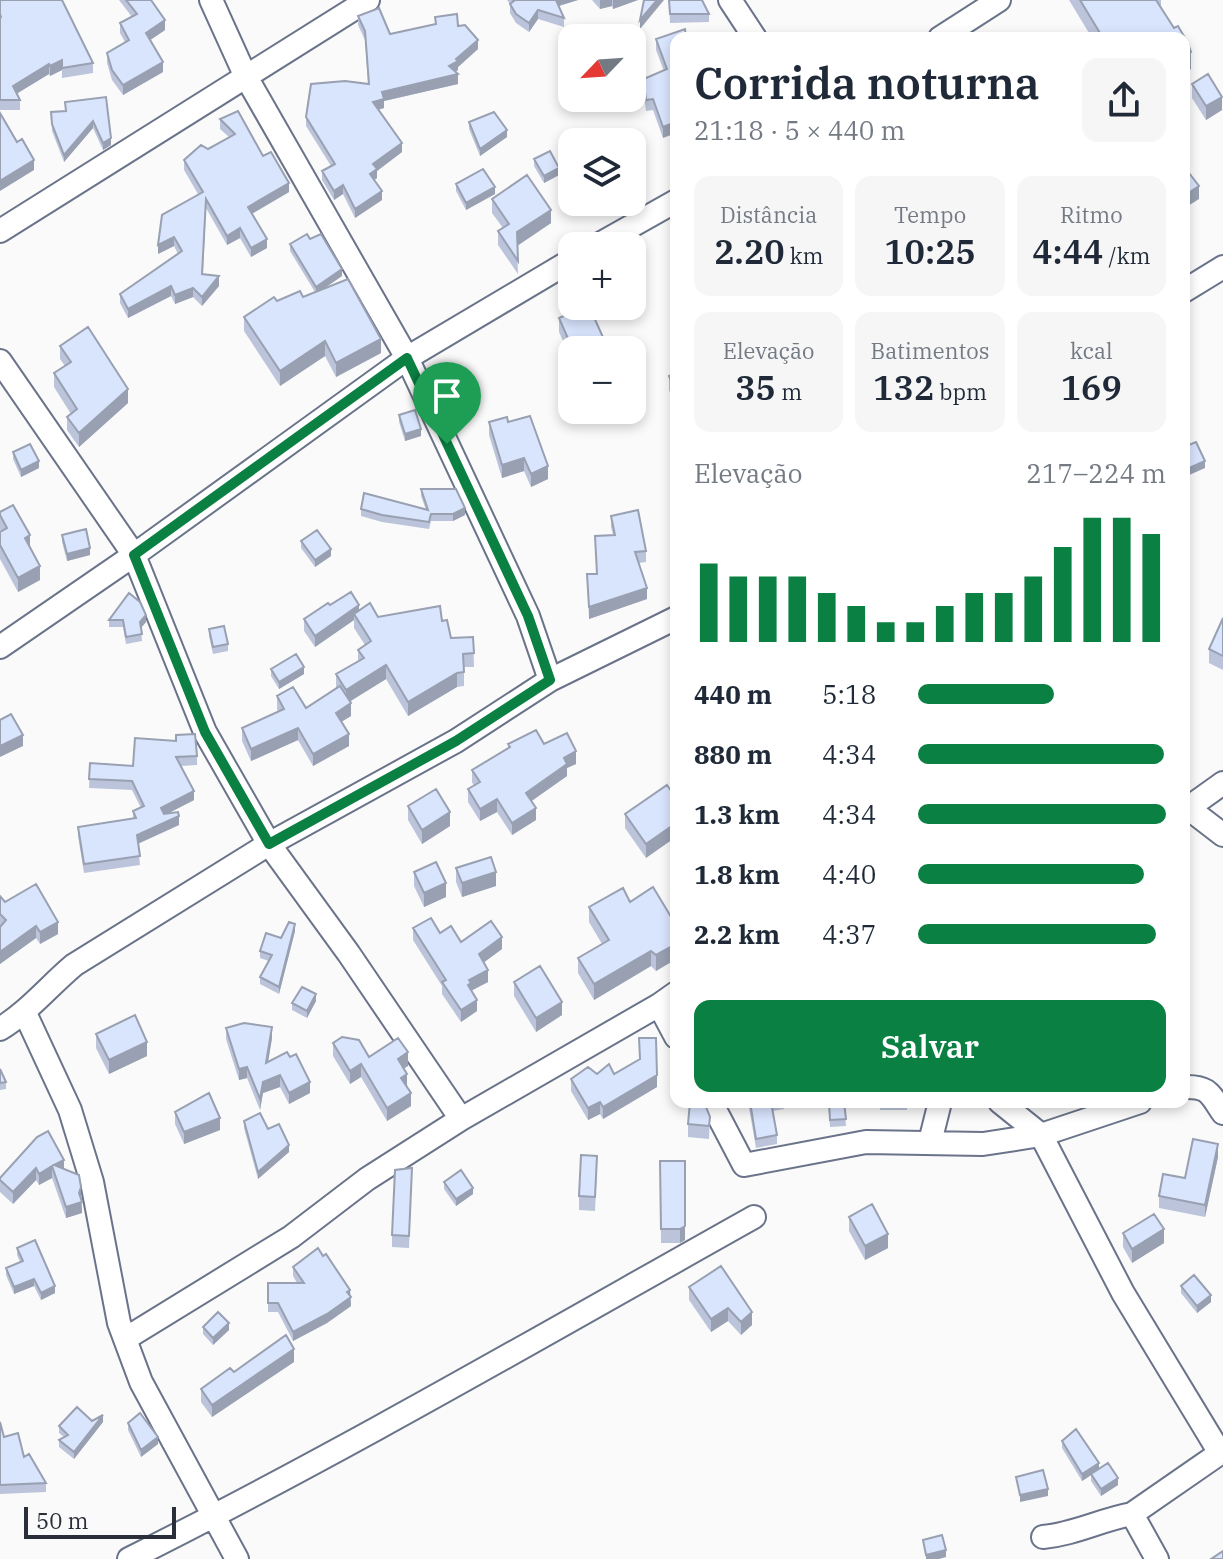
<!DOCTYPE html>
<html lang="pt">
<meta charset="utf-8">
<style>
body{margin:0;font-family:"IBM Plex Serif",serif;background:#f6f6f7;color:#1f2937;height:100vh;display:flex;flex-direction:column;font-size:30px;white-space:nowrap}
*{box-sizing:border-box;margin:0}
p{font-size:26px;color:#747a83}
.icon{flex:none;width:44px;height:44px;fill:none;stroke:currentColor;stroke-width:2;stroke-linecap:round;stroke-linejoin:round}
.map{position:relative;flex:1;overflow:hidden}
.details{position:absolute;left:670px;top:32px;width:520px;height:1076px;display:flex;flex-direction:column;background:#fff;border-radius:16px;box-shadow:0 4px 12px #0003}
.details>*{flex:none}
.needle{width:52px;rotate:245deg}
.controls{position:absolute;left:558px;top:24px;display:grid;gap:16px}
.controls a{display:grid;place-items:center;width:88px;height:88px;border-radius:16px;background:#fff;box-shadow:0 4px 12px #0003;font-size:40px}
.scale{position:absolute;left:24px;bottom:20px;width:152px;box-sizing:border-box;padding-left:8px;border:4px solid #2a2e38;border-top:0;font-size:22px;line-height:28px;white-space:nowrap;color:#2a2e38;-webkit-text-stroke:6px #fafafa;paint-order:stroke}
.pin{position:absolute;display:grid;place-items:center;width:68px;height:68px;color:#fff;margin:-82px -34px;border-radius:50% 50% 50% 0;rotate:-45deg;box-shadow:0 0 8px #0007}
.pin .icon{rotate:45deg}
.round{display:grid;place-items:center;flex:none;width:84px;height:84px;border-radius:16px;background:#f6f6f7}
.summary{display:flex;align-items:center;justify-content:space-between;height:136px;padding:0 24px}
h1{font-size:44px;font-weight:600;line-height:60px}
.figures{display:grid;grid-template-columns:repeat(3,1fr);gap:12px;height:136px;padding:8px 24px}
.figures div{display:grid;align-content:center;border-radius:16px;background:#f6f6f7;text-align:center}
.figures b{font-size:34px;font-weight:600}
.figures small{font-size:22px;font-weight:400}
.figures p{font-size:22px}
.chart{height:224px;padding:16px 24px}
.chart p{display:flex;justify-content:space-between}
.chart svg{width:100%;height:144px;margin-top:8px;stroke:#0b8043;stroke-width:6}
.button{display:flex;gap:16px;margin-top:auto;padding:16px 24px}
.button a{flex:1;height:92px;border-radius:16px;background:#0b8043;color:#fff;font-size:32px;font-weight:600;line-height:92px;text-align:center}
ul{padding:0 24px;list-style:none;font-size:26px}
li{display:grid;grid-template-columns:128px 96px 1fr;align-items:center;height:60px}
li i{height:20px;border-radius:10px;background:#0b8043}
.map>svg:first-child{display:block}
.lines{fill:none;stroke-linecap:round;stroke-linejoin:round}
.minor-casing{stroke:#6a7389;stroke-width:26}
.minor{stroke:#fff;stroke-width:22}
.wall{fill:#bbc4da}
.shaded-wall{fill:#98a0b1}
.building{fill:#d9e4fd;stroke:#98a0b1;stroke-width:2}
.route-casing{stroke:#fff;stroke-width:16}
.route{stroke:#0b8043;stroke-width:10}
</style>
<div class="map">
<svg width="1223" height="1559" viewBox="0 0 1223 1559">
<rect width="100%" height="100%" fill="#fafafa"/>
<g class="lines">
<g class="minor-casing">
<path id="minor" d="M211 0 245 75 407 358 528 616 550 680
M730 0 755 38
M940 38 999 0
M0 231 368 0
M596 246 676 201
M1184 291 1223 267
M0 361 134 555 205 732 269 844 349 954 461 1119
M0 647 134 555 407 358 572 260
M1184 805 1223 835
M1188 808 1223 783
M659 1005 676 1037
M25 1013 70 1110 92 1182 119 1323 141 1382 237 1559
M0 1029C29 1011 48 987 74 965L269 844 456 741 550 680 676 618
M1184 1087C1209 1086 1210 1094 1223 1113
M711 1102 744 1165 866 1142 983 1144 1041 1135 1123 1293 1220 1453
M1000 1102 1041 1135 1140 1102
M930 1142 940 1102
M125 1339 291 1237 367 1179 461 1119 659 1005 676 993
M1043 1537C1075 1534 1100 1520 1132 1514
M129 1559C341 1453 547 1333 754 1217
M1157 1559 1132 1514 1223 1451"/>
</g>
<use href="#minor" class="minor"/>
</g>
<path class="wall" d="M0 0 93 63V73L62 78V70L50 76 49 74 17 93 20 100V110H0Z
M119 0H151L165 30 150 40 163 72 123 95 112 80 107 63V53L125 42 120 33V23L132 17Z
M507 0H578L559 6 564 18V27L538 19 529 32 516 23 510 13V4Z
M592 0H638L613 9 612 6 600 9Z
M669 0H702L709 14V22L670 23Z
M1069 0H1161V7L1174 28 1178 26 1188 43 1191 52V69L1184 74V38H1092Z
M358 16 390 34 435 24V17L458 26 478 49 458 67V70L455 72 458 84 384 101V108L378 110 402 152 377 171V178L374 180 382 200 355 218 343 194 334 200 322 180V171L331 166 306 126V117L368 84 365 40 358 25Z
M685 29 663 138 653 110 646 111 645 103H643L639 92V81L664 71 656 50V39Z
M1192 84 1222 110 1206 120 1192 98Z
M106 97 111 145 103 150 93 128 64 162 52 131 51 112 65 111Z
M220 119 263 156 289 192 252 214 267 248 251 257 240 238 227 245 206 208 203 274 219 286 202 306 193 297 175 304 171 296 128 318 120 303V294L178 254 174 246 158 254 198 194 184 170V160L229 137 220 129Z
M469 122 507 137 480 156 469 129Z
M534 159 559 175 544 183 534 166Z
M456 184 495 194 466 210 456 191Z
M492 199 551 223 517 246 518 274 498 245V231L503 228 492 213Z
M310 239 342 276 323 289 381 353 336 377 325 356 280 386 244 331V317L277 301 303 297 315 292 290 251V244Z
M559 318 606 350H572V361L559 332Z
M60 346 128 403 79 447 67 430V417L71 414 54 387V373L65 366 60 359Z
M676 373V407L669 390V376Z
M399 415 421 436 405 441 399 422Z
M489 422H508L548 479 531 487 524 471 502 478 489 435Z
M13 452 39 468 21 477 13 459Z
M421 489 465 515 453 521H431L429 529 382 522 361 516V509L426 510 421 496Z
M0 512 40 580 18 592 0 559V532L1 531 0 529Z
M611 516 646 551V562L639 563 647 599 589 619 587 574H596L613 535 611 527Z
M62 535 90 555 67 561 62 542Z
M301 541 331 556 315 567 301 548Z
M129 593 146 622 141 628 142 641 126 644 123 627H109V620Z
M330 605 359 610 378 617 442 621 451 638 473 637 474 667H464V686L457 687 408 716 386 679 350 701 351 716 341 722 349 746 313 766 298 740 251 761 242 741V728L278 712 277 709V696L306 708 336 688V674L358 661V650L365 645 354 628V620L315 647 304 631V619Z
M1223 618V670L1209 663V649Z
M209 629 228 644V651L213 654 209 636Z
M271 669 304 674 279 689 271 676Z
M135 738 197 756V765L181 766 194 800 167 814 179 825 138 844 140 865 84 873 78 836V827L133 819V811L141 808 132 790 89 788 90 763 133 766Z
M508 744H544L576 764 567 768V776L531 801 536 820 512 835 497 812 480 821 468 802V789L474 786 472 782V770L508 748Z
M667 785 646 858 625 828V814Z
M408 806 450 826 422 844 408 820Z
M456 868 496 886 462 897 456 882Z
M414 872 446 897 424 907 414 886Z
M0 896 5 902 58 934 40 944 36 938 0 964Z
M630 902 676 925V959L656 971 651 966 594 1000 578 973V958L602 944 589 922V907Z
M413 928 440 933 461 942 502 949 484 962 488 982 471 990 477 1011 461 1022 442 994V986L413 940Z
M295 931 279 994 260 984V977L269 961 260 958V951L281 938Z
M514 982 562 1015 536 1032 514 996Z
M316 1001 307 1018 292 1010V1003Z
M226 1028 272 1038 268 1062 310 1093 289 1104 280 1087 263 1093 260 1110 247 1078 239 1080 226 1039Z
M96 1034 147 1056 109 1074 96 1048Z
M333 1043 369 1057 408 1066 404 1068 411 1106 387 1121 361 1077 350 1084 333 1056Z
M0 1069 6 1082V1089L0 1090Z
M597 1074H614L657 1087 603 1119 600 1114 588 1120 571 1091V1079Z
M748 1102H784V1109L773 1111 777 1135V1144L756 1148Z
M828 1102H844L846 1126 830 1127Z
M880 1102H907V1110H880Z
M175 1112 220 1130 184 1144 175 1124Z
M710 1117 709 1139 688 1137V1124Z
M244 1121 268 1129 289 1152 258 1179 244 1128Z
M48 1131 64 1169 81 1200 82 1213 66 1218 52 1178 39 1185 36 1180 13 1204 0 1192V1178Z
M1218 1157 1205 1217 1159 1208V1196Z
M660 1161 685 1240 680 1243H661Z
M412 1168 409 1248 392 1247V1235Z
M597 1169 595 1211 579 1210V1196Z
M444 1182 473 1194 456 1206 444 1189Z
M849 1217 888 1248 865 1260 849 1231Z
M1123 1233 1164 1243 1132 1263 1123 1247Z
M17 1248 55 1293 41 1300 34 1286 14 1294 6 1275V1268L20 1262 17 1255Z
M721 1266 752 1325 741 1335 728 1321 711 1332 689 1300V1287Z
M293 1267 350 1290 351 1306 327 1323 293 1341 278 1312H268V1283H297L293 1276Z
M1181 1286 1211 1302 1197 1313 1181 1293Z
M203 1327 229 1330 213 1345 203 1334Z
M294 1362 212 1417 201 1402V1389L234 1372Z
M92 1421 103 1422 74 1459 59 1447V1440L64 1437 59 1433V1426Z
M0 1422 4 1437 24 1457 46 1483V1492L0 1494Z
M128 1423 158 1444 141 1457 128 1430Z
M1062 1441 1099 1469 1118 1485 1101 1496 1091 1481V1475L1082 1481 1062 1448Z"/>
<path class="shaded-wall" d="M555 0H578L555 7Z
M600 0H612V6L600 9Z
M613 0H638L613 9Z
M657 0H664L640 29V20Z
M538 10V19L529 32V23Z
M165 20V30L146 43V33Z
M478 40V49L458 67V70L449 75V66Z
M1191 52V69L1184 74V56Z
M62 60V70L50 76V66Z
M163 62V72L123 95V85Z
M49 64V74L13 96V86Z
M458 74V84L384 101V108L373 111V102L382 92Z
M643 92H645V103H643Z
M1222 97V110L1206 120V106Z
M93 121V128L64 162V155Z
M676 122V133L663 138V127Z
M507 130V137L480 156V149Z
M111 138V145L103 150V143Z
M402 143V152L377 171V178L370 183V174L373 164Z
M34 160V170L0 191V181Z
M559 168V175L544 183V176Z
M289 183V192L248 216V207Z
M343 185V194L334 200V191Z
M1199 186V199L1188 206V212L1184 215V196Z
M495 187V194L466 210V203Z
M382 191V200L355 218V209Z
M551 210V223L517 246V232Z
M240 228V238L227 245V236Z
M174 237V246L158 254V245Z
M267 239V248L251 257V248Z
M342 269V276L316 294V287Z
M219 276V286L202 306V297Z
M171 286V296L128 318V309Z
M193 288V297L175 304V295Z
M381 339V353L336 377V363Z
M325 341V356L280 386V371Z
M606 344V350H591Z
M128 389V403L79 447V433Z
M421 429V436L405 441V434Z
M524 458V471L502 478V465Z
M39 461V468L21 477V470Z
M1205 461V468L1187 476V469Z
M548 466V479L531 487V474Z
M465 508V515L453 521V514Z
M30 535V549L25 538Z
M90 548V555L67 561V554Z
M331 549V556L315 567V560Z
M40 566V580L18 592V578Z
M647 588V599L589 619V607Z
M359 605V616L354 614V620L315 647V636Z
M146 615V622L140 629V622Z
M386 665V679L346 704V690Z
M304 667V674L279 689V682Z
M457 673V687L408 716V702Z
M351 703V716L336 725V713Z
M298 728V740L251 761V749Z
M349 734V746L313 766V754Z
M23 735V746L0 757V746Z
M576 751V764L567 768V776L526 805V793L564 758Z
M194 791V800L161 817V808Z
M497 799V812L480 821V809Z
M536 808V820L512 835V823Z
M450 812V826L422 844V830Z
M179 816V825L137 844V835Z
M676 823V837L646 858V844Z
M496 872V886L462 897V883Z
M446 883V897L424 907V893Z
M58 922V934L40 944V932Z
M295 924V931L279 994V987Z
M36 926V938L0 964V952Z
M502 937V949L479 966V954Z
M676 944V959L656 971V955Z
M651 951V966L594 1000V984Z
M488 970V982L471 991 468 985 469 980Z
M316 994V1001L307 1018V1011Z
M477 1000V1011L461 1022V1010Z
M562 1002V1015L536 1032V1018Z
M272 1027V1038L266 1074V1063Z
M147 1042V1056L109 1074V1060Z
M408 1052V1066L398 1072V1059Z
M361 1064V1077L350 1084V1071Z
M247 1067V1078L239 1080V1069Z
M407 1074V1087L401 1078Z
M280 1075V1087L263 1093 260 1110V1099L263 1082Z
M657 1075V1087L603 1119V1107Z
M310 1082V1093L289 1104V1093Z
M411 1093V1106L387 1121V1108Z
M600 1102V1114L588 1120V1108Z
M220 1118V1130L184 1144V1132Z
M1218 1144V1157L1205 1217V1205Z
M289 1145V1152L258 1179V1172Z
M64 1160V1172L54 1165Z
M52 1166V1178L39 1185V1174Z
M36 1168V1180L13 1204V1192Z
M81 1187 82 1213 66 1218V1207L79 1193Z
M473 1188V1194L456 1206V1199Z
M685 1226V1240L680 1243V1229Z
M1164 1229V1243L1132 1263V1249Z
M888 1234V1248L865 1260V1246Z
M34 1279V1286L14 1294V1287Z
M55 1286V1293L41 1300V1293Z
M350 1290 351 1306 327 1323 293 1341V1332Z
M1211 1295V1302L1197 1313V1306Z
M728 1308V1321L711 1332V1319Z
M752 1312V1325L741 1335V1322Z
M229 1323V1330L213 1345V1338Z
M294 1349V1362L212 1417V1405Z
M103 1415V1422L74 1459V1452Z
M158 1437V1444L141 1457V1450Z
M1099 1463V1470L1082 1481V1474Z
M1118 1478V1485L1101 1496V1489Z
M1048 1489V1496L1020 1502V1495Z
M946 1550V1557L939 1559H926V1555Z"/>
<path class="building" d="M0 0H62L93 63 62 68V60L50 66 49 64 13 86 20 100H0V18L1 17 0 14Z
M126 0H151L165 20 146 33 163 62 123 85 112 70 107 53 129 40 120 23 137 14Z
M513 0H556L564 18 538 10 529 23 516 14 510 4 514 1Z
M644 0H657L640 20Z
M669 0H702L709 14H670Z
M1080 0H1156L1174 28 1178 26 1188 43 1191 52 1184 56V38H1103Z
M379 8 390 34 436 24 435 17 457 14 458 26 465 25 478 40 456 59 458 61 449 66 458 74 382 92 384 99 373 102 402 143 373 164 377 169 370 174 382 191 355 209 343 185 334 191 322 171 335 164 306 117 311 84 345 81 369 84 365 31 358 16Z
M685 29 686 38H676V82H675L676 86V122L663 127 653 99 646 100 645 92H643L639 81 667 69 656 39Z
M1208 74 1222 97 1206 106 1192 84Z
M106 97 111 138 103 143 93 121 64 155 52 124 51 112 66 111 65 102Z
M238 111 263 156 271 152 289 183 248 207 267 239 251 248 240 228 227 236 206 199 202 274 219 276 202 297 193 288 175 295 171 286 128 309 120 294 182 251 174 237 158 245 162 215 203 192 184 160 201 145 208 149 235 134 220 119Z
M494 112 507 130 480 149 469 122Z
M0 113 17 142 22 139 34 160 0 181Z
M550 151 559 168 544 176 534 159Z
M483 169 495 187 466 203 456 184Z
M1186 169 1199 186 1184 196 1188 200 1184 203V170Z
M527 175 551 210 517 232 518 261 498 231 509 224 492 199Z
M307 234 310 239 321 234 342 269 316 287 290 244Z
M348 279 381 339 336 363 325 341 280 371 244 317 274 297 277 301 300 291 303 297Z
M587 306H589L606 344 591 350H573L559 318Z
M88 327 128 389 79 433 67 417 77 409 54 373 71 362 60 346Z
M676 373V393L669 376Z
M415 410 421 429 405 434 399 415Z
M530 416 548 466 531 474 524 458 502 465 489 422 507 417 508 422Z
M1196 442 1205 461 1187 469 1184 462V447Z
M30 444 39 461 21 470 13 452Z
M421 489H456L465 508 453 514H431L429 522 382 515 361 509 364 493 428 510Z
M13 505 30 535 25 538 40 566 18 578 0 545V532L7 528 0 515V512Z
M638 510 646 551 635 552 647 588 589 607 587 574H597L595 536 615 535 611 516Z
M86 529 90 548 67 554 62 535Z
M317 530 331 549 315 560 301 541Z
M351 592 359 605 315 636 304 619 328 603 330 605Z
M129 593 140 602 146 615 140 622 142 634 126 637 123 620H109Z
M370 603 378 617 440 606 442 621 447 620 451 638 473 637 474 653 463 654 464 672 457 673 408 702 386 665 346 690 336 674 364 658 358 650 371 641 354 614Z
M1223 618V656L1209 649Z
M224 626 228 644 213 647 209 629Z
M296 654 304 667 279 682 271 669Z
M340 686 351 703 336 713 349 734 313 754 298 728 251 749 242 728 284 709 277 696 293 687 306 708Z
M11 714 23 735 0 746V720Z
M536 730 544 744 567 733 576 751 564 758 567 764 526 793 536 808 512 823 497 799 480 809 468 789 480 782 472 770 510 747 508 744Z
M195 734 197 756 176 757 194 791 161 808 164 814 178 812 179 816 137 835 140 856 84 864 78 827 136 818 133 811 144 806 132 781 89 779 90 763 133 766 135 738 176 741V735Z
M667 785 676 798V823L646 844 625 814Z
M436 789 450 812 422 830 408 806Z
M491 857 496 872 462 883 456 868Z
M436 862 446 883 424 893 414 872Z
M36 884 58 922 40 932 36 926 0 952V927L6 920 0 914V896L5 902Z
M653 887 676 925V944L656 955 651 951 594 984 578 958 609 940 589 907 623 888 630 902Z
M431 918 440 933 451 926 461 942 491 921 502 937 479 954 488 970 469 980 471 983 468 985 477 1000 461 1010 442 982 446 980 413 928Z
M289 922 295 924 279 987 260 977 272 955 260 951 266 933 281 938Z
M540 966 562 1002 536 1018 514 982Z
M302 987 316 994 307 1011 292 1003Z
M135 1015 147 1042 109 1060 96 1034Z
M244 1023 272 1027 266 1063 287 1052 290 1057 296 1054 310 1082 289 1093 280 1075 263 1082 260 1099 247 1067 239 1069 226 1028Z
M342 1037 359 1040 369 1057 398 1038 408 1052 398 1059 407 1074 401 1078 411 1093 387 1108 361 1064 350 1071 333 1043Z
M639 1038H656L657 1075 603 1107 600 1102 588 1108 571 1079 588 1067 597 1074 609 1064 614 1074 640 1059Z
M0 1069 6 1082 0 1083Z
M209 1093 220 1118 184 1132 175 1112Z
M690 1102H704L710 1117 709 1126 688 1124Z
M750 1102H771L777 1135 756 1139Z
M829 1102H844L846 1119 830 1120Z
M880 1102H907V1103H880Z
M260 1113 268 1129 279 1124 289 1145 258 1172 244 1121Z
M48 1131 64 1160 54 1165 79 1175 81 1187 79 1193 82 1202 66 1207 52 1166 39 1174 36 1168 13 1192 0 1180V1178L37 1137Z
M1193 1139 1218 1144 1205 1205 1159 1196 1163 1174 1185 1178Z
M581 1155 597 1156 595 1197 579 1196Z
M660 1161H685V1226L680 1229H661Z
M412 1168 409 1236 392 1235 395 1170Z
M461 1170 473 1188 456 1199 444 1182Z
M872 1204 888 1234 865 1246 849 1217Z
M1154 1214 1164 1229 1132 1249 1123 1233Z
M35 1240 55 1286 41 1293 34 1279 14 1287 6 1268 23 1261 17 1248Z
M318 1248 323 1256 326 1254 350 1290 347 1292 351 1297 327 1314 293 1332 278 1303H268V1283H304L293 1267Z
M721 1266 752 1312 741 1322 728 1308 711 1319 689 1287Z
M1194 1275 1211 1295 1197 1306 1181 1286Z
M218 1312 229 1323 213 1338 203 1327Z
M286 1335 294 1349 212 1405 201 1389 230 1368 234 1372Z
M77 1407 92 1421 103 1415 74 1452 59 1440 68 1435 59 1426Z
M140 1413 158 1437 141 1450 128 1423Z
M0 1422 4 1437 18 1433 24 1457 29 1454 46 1483 0 1485Z
M1076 1429 1099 1463 1082 1474 1062 1441Z
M1108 1463 1118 1478 1101 1489 1091 1474Z
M1043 1470 1048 1489 1020 1495 1016 1477Z
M942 1535 946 1550 926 1555 923 1540Z
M1223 1551V1559H1211Z"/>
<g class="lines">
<g class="route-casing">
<path id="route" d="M407 358 528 616 550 680 456 741 269 844 205 732 134 555Z"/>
</g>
<use href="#route" class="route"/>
</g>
</svg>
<div class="controls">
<a><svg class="needle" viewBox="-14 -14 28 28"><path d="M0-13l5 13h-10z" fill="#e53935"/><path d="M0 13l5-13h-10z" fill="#747a83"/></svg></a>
<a><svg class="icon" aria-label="layers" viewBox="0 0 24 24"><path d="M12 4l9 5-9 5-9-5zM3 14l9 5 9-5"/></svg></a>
<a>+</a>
<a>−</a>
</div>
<div class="scale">50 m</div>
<div class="pin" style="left:447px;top:444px;background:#1e9e55"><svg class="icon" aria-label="arrive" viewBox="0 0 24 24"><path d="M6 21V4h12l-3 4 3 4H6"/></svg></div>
<section class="details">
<div class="summary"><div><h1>Corrida noturna</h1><p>21:18 · 5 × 440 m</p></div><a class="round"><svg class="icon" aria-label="share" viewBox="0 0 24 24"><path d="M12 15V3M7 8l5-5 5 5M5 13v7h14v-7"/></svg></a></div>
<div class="figures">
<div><p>Distância</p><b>2.20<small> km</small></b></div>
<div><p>Tempo</p><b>10:25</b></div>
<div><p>Ritmo</p><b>4:44<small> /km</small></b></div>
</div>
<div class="figures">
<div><p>Elevação</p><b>35<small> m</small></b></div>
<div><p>Batimentos</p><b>132<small> bpm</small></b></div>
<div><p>kcal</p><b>169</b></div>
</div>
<div class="chart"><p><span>Elevação</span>217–224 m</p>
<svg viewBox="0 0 160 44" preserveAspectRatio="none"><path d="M5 44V20M15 44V24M25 44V24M35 44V24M45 44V29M55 44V33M65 44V38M75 44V38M85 44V33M95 44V29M105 44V29M115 44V24M125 44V15M135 44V6M145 44V6M155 44V11"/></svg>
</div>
<ul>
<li><b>440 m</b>5:18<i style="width:55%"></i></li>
<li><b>880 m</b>4:34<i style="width:99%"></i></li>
<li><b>1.3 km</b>4:34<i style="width:100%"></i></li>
<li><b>1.8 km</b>4:40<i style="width:91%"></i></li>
<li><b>2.2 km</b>4:37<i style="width:96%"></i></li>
</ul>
<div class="button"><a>Salvar</a></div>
</section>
</div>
